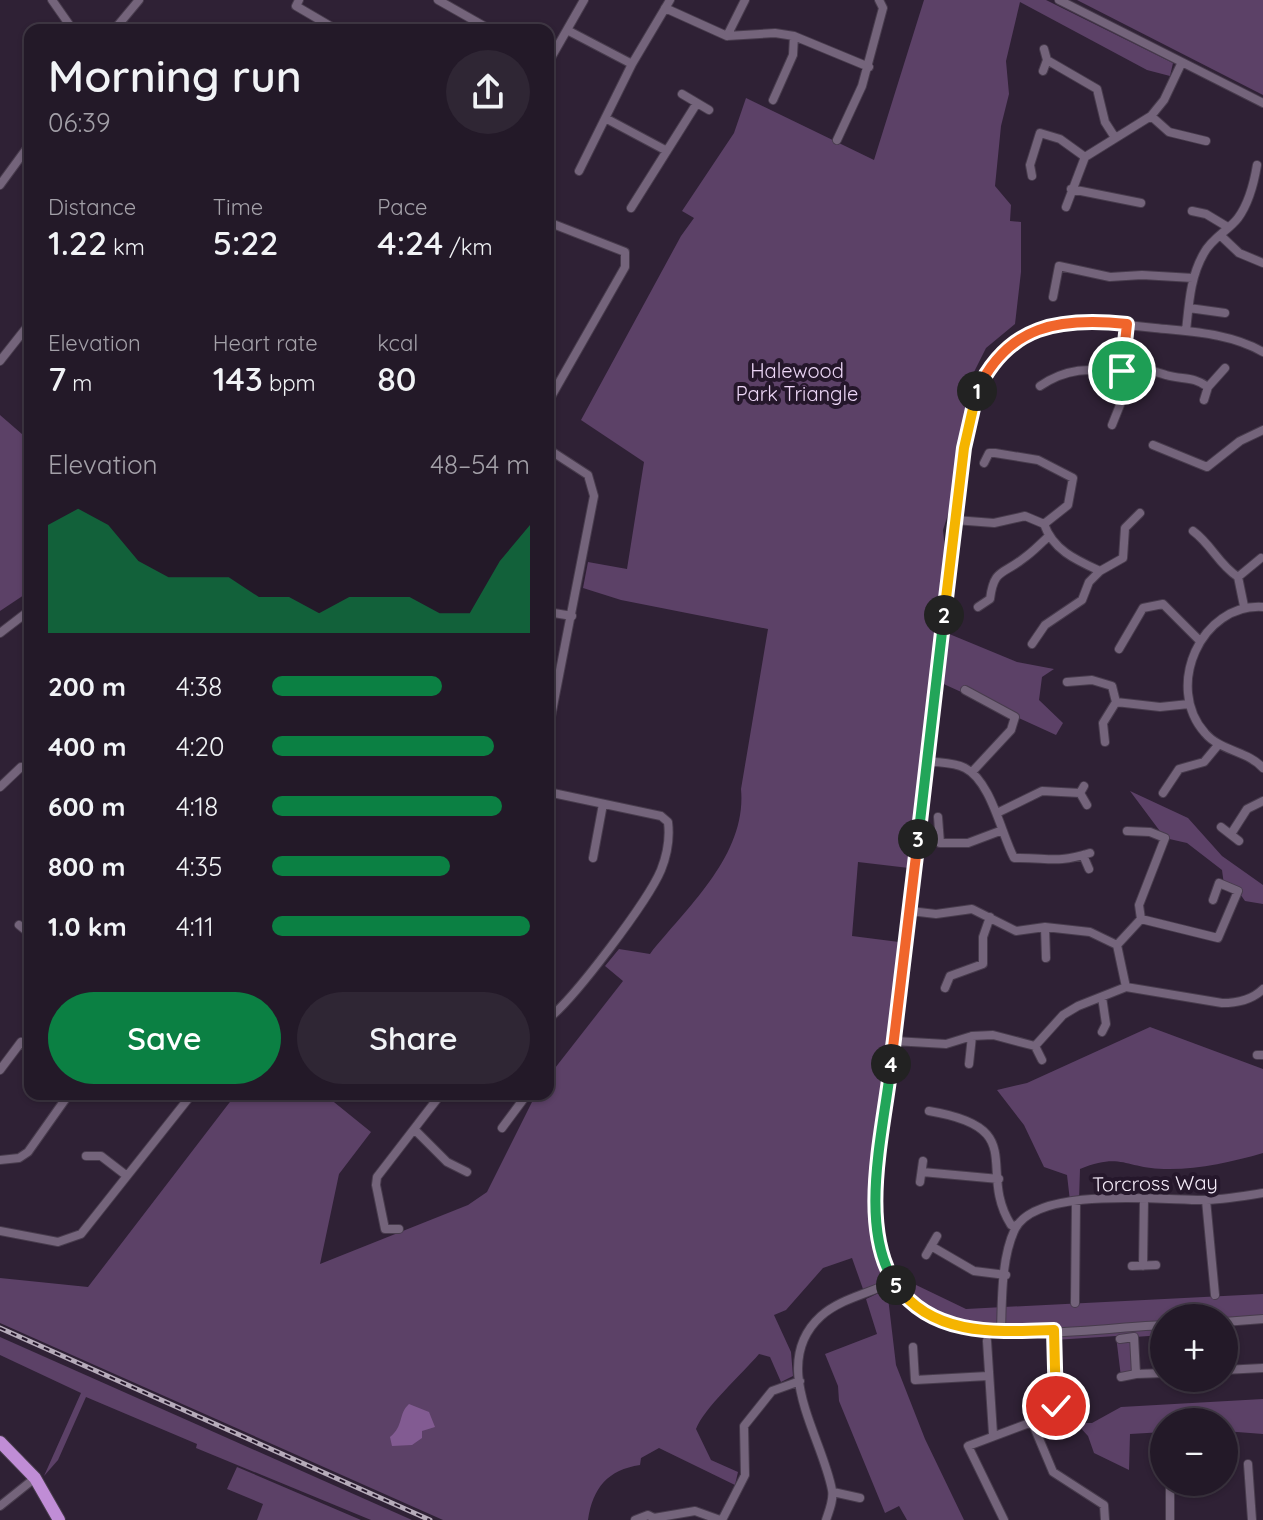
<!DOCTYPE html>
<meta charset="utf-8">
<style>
body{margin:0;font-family:Quicksand,sans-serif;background:#2f2634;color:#f1f3f6;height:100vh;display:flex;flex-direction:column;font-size:30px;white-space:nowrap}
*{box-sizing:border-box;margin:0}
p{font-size:26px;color:#a3a0a8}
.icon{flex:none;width:44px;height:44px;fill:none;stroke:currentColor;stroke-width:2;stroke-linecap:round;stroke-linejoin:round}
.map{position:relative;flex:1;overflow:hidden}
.drawer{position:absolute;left:24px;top:24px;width:530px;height:1076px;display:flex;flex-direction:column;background:#231928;border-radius:16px;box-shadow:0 2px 6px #0004,0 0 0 2px #403845}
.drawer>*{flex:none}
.tools{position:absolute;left:1150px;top:1304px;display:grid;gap:16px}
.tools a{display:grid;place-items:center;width:88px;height:88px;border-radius:50%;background:#231928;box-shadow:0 2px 6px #0004,0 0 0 2px #403845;font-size:40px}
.pin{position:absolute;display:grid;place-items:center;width:68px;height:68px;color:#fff;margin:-34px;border:4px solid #fff;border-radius:50%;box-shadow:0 2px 8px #0007}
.km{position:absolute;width:40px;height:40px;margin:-20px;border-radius:50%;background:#222;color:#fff;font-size:22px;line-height:40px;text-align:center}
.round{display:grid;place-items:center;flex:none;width:84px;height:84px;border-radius:42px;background:#2f2634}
.head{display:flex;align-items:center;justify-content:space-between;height:136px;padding:0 24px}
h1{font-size:44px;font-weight:600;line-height:60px}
.stats{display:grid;grid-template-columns:repeat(3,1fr);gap:12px;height:136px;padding:8px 24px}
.stats div{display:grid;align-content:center}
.stats b{font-size:34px;font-weight:600}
.stats small{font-size:22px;font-weight:400}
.stats p{font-size:22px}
.chart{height:224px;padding:16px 24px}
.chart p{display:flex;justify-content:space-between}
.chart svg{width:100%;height:144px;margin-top:8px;fill:#0b8043;opacity:.7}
.action{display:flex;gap:16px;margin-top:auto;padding:16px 24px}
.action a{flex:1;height:92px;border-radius:48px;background:#0b8043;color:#fff;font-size:32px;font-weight:600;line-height:92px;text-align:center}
.action a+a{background:#2f2634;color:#f1f3f6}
ul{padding:0 24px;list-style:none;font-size:26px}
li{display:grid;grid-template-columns:128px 96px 1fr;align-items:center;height:60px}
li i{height:20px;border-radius:10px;background:#0b8043}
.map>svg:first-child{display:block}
.green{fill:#5c4167}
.water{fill:#825b92}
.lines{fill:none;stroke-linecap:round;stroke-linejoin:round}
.minor-casing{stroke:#483c4d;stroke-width:10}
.highway-casing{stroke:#483c4d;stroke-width:14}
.minor{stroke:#74647b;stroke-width:8}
.highway{stroke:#c08dd6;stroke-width:12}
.rail-casing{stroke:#b6abba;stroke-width:5}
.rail{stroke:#25172b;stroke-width:2;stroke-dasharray:6;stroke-linecap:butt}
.split-1-casing{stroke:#fff;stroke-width:16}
.split-2-casing{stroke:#fff;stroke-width:16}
.split-3-casing{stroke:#fff;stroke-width:16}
.split-4-casing{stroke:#fff;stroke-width:16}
.split-5-casing{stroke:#fff;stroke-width:16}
.split-6-casing{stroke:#fff;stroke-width:16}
.split-1{stroke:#f0652b;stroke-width:10}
.split-2{stroke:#f5b400;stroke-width:10}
.split-3{stroke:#22a559;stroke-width:10}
.split-4{stroke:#f0652b;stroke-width:10}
.split-5{stroke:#22a559;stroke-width:10}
.split-6{stroke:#f5b400;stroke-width:10}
.labels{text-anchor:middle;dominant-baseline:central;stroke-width:8;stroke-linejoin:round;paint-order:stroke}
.park-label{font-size:20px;fill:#ecd6f6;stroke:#25172b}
.street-label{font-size:20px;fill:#f5ecf9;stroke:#25172b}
</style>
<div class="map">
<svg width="1263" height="1520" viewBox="0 0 1263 1520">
<rect width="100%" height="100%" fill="#2f2135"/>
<path class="green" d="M924 0H1046L1173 63 1170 76 1147 70 1020 2 1006 61 1009 94 1001 126 995 186 1011 205 1010 221 1021 222V272L1015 324 986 348 970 380 952 502 943 530 946 560 909 868 858 862 852 936 899 942 872 1205 871 1242 889 1280 863 1289 852 1258 823 1268 786 1310 774 1315 791 1352 793 1376 781 1382 770 1357 759 1354C742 1374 704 1408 696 1429L711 1460 738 1472 735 1485 659 1448 641 1458 640 1465C608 1470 593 1487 588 1520H443L0 1323V1278L88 1287 236 1094H324L371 1132 339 1174 320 1264 468 1205 487 1192 536 1094H548V1077L623 981 605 966 619 949 650 954C688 906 747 855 741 789L768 629 621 600 583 588 588 562 627 569 644 462 581 420 681 236 694 218 682 211 734 133 746 98 874 160Z
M1077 0H1263V95Z
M0 415 30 441V591L0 611Z
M942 631 1017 662 1054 669 1042 677 1039 700 1063 723 1056 735 937 681Z
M1130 791 1188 818 1222 856 1263 885V904L1245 901 1238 891 1224 885 1222 870 1187 843 1165 838Z
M1150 1027 1263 1069V1153C1232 1162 1197 1170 1164 1169 1125 1168 1121 1152 1080 1169L1079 1201H1070L1067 1175 1044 1167 1024 1125 997 1090 1027 1083Z
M887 1271 966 1309 1263 1294V1319L1164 1318V1335L1134 1337 1136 1374 1121 1377 1116 1336 1054 1340V1330L957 1326 918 1308Z
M887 1289 896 1365 925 1439 964 1520H907L899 1506 885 1513 839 1401 838 1386 825 1354 877 1334 866 1299Z
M0 1337 412 1520H371L196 1448 197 1444 86 1397 58 1460 44 1476 81 1393 0 1355Z
M1263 1399V1434L1224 1431V1422H1164V1432L1130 1434 1129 1470 1094 1453 1088 1436 1076 1423H1092L1121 1407Z
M237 1467 361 1520H257L263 1504 227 1489Z"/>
<path class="water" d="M409 1404 429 1412 435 1427 422 1431V1438L412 1445 392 1446 390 1437C404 1426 398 1414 409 1404Z"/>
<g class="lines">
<g class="minor-casing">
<path id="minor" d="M52 0 73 30
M299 0 296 6 337 30
M438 0 491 30
M1059 0 1263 103
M665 8 727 36 775 33 794 36 869 67
M114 30 139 0
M567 30 632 64
M727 36 745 0
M1047 60 1097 89 1105 122 1114 136
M548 63 584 0
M1043 71 1047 60 1044 49
M682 94 709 110
M773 100 793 55 794 36
M1151 116 1169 132 1206 141
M607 119 667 151
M837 140 862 86 883 8 879 0
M579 171 632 64 670 0
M1032 176 1030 165 1040 133 1060 139 1085 157
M0 185 30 144
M1071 189 1141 203
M1066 207 1085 157 1151 116 1164 100 1182 62
M631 208 697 103
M1192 211 1206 214 1226 226
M548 222 625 252V267L548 402
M1220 235 1239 253 1263 263
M1053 297 1059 266 1110 277 1142 275 1193 278
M1189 308 1225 313
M1186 331C1189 304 1190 277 1204 253 1212 238 1229 230 1238 218 1249 203 1254 183 1257 165
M0 361 30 323
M1123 362C1139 364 1150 371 1166 375 1183 380 1193 376 1208 387L1225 368
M1040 386C1068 367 1090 369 1122 371
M1204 400 1208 387
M1112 425 1120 405 1127 324
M1153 445 1207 467 1240 441 1263 430
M548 449 588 475 594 496 548 732
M984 463 989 453H995L1038 460 1073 478 1068 505 1044 524
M955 520 994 523 1025 516 1044 524C1053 550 1076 560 1100 571
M1193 531C1212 545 1218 564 1238 577L1244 606
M1238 577 1261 558
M978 607 990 599C994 568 1003 575 1024 558 1033 552 1040 544 1048 537
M1263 607C1201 603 1164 687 1205 733 1220 751 1248 751 1263 768
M548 612 572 616
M0 633 30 610
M1032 644 1045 625 1082 600 1089 582 1100 571 1123 558 1125 528 1140 513
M1119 649 1143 608 1163 604 1199 640
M1067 682 1092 680 1112 686 1116 702
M965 690 1015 717 1011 730 972 772
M1105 742 1103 723 1116 702 1160 707 1189 704
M927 761C939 763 954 762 965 768 991 781 1001 833 1014 858 1047 857 1056 864 1090 853
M0 787 21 767 30 769
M548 792 661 816 668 822C670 838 667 855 661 870 648 901 574 999 548 1019
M1080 793 1087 805
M1163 793 1179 769 1204 762 1219 744
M997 813 1042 791 1080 793 1084 786
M938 817 940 843H968L1000 831
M1221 827 1239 841
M1127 831 1150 832 1165 838 1139 905 1141 919
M1231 834 1247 809 1263 801
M1083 855 1089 869
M593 858 603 804
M910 911 936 914 972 909 1016 931 1045 927 1090 932 1117 945 1126 987
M19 925 30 934
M1045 927 1046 958
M1117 945 1141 919 1218 938 1238 891 1219 883 1213 900
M945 988 950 976 983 964V937L990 917
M1102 997 1106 1024 1102 1032
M894 1041 946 1044 972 1036 993 1035 1035 1046 1063 1015 1078 1006 1126 987 1222 1003C1237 1003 1252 1000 1263 989
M1035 1046 1042 1060
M1257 1055H1263
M969 1064 972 1036
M0 1070 21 1042 30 1049
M929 1111C1031 1128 976 1169 1011 1225L1016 1226
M502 1128 525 1097 520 1094
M414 1129 447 1162 467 1172
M86 1156H101L127 1176
M0 1160 19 1158 28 1152 69 1094
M922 1172 999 1179
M920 1182 923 1161
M1206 1200 1215 1295
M399 1229H385L376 1185 377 1177 441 1094
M0 1231 58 1242 81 1234 192 1094
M931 1246 974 1271 1006 1275
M926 1255 937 1236
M1132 1266 1156 1265
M1143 1266 1144 1199
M1075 1303 1076 1201
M1224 1322 1263 1319
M1164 1325C1079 1328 913 1363 881 1256 875 1234 876 1211 877 1189L964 448C983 322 1044 315 1155 328 1192 332 1230 333 1263 352
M1001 1332C1002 1300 1001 1258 1015 1229 1037 1186 1161 1200 1202 1200 1222 1200 1243 1196 1263 1193
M1120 1339 1134 1337 1136 1374 1164 1373
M987 1341 993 1434
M913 1347 915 1380 988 1376
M1224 1370 1263 1368
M1121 1377 1136 1374
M1032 1422 1053 1472 1104 1505 1105 1520
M1248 1464 1252 1520
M1170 1482V1520
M833 1492 860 1498
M0 1506 35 1478
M635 1520 648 1515 654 1518 695 1511 720 1520
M722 1520 745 1475 744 1426 772 1391 800 1381
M826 1520C829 1511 834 1499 832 1490 822 1436 768 1364 821 1316 841 1298 870 1294 893 1281
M1004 1520 968 1446 1032 1422 1056 1406 1054 1330"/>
</g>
<g class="highway-casing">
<path id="highway" d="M0 1442 35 1478 59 1520"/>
</g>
<use href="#minor" class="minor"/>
<use href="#highway" class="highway"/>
<g class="rail-casing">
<path id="rail" d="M0 1328 430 1520"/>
</g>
<use href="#rail" class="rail"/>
</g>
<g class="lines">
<g class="split-1-casing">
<path id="split-1" d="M977 391C1008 325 1059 317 1127 324L1122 371"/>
</g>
<g class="split-2-casing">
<path id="split-2" d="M944 615 964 448 977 391"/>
</g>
<g class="split-3-casing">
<path id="split-3" d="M918 839 944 615"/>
</g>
<g class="split-4-casing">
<path id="split-4" d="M891 1064 918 839"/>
</g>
<g class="split-5-casing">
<path id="split-5" d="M891 1064C884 1130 857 1227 896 1285"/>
</g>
<g class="split-6-casing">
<path id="split-6" d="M896 1285C933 1337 997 1332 1054 1330L1056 1406"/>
</g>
<use href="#split-1" class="split-1"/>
<use href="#split-2" class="split-2"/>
<use href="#split-3" class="split-3"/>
<use href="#split-4" class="split-4"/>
<use href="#split-5" class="split-5"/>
<use href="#split-6" class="split-6"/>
</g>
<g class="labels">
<g class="park-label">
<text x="797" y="370">Halewood<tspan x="797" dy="23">Park Triangle</tspan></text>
</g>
<g class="street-label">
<text transform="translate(1155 1183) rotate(-1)">Torcross Way</text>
</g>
</g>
</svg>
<div class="tools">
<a>+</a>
<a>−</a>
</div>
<div class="pin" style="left:1122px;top:371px;background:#1e9e55"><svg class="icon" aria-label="arrive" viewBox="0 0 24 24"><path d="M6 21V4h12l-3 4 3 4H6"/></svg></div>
<div class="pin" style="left:1056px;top:1406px;background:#d93025"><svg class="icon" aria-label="check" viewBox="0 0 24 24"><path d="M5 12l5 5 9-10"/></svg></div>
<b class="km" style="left:977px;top:391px">1</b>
<b class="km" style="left:944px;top:615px">2</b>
<b class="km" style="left:918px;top:839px">3</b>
<b class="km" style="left:891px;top:1064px">4</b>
<b class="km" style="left:896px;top:1285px">5</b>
<section class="drawer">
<div class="head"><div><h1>Morning run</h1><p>06:39</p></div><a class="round"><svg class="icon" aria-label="share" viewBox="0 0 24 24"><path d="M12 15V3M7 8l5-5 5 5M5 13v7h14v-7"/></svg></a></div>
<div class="stats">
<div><p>Distance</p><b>1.22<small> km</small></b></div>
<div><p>Time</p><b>5:22</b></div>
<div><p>Pace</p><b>4:24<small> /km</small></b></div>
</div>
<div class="stats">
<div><p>Elevation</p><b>7<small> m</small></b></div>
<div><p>Heart rate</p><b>143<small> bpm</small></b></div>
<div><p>kcal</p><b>80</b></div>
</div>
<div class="chart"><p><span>Elevation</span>48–54 m</p>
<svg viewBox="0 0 160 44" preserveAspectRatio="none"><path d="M0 44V11L10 6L20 11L30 22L40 27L50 27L60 27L70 33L80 33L90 38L100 33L110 33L120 33L130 38L140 38L150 22L160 11V44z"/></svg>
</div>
<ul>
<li><b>200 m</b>4:38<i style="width:66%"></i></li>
<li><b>400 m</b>4:20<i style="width:86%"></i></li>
<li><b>600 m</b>4:18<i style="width:89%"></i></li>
<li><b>800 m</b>4:35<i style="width:69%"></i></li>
<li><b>1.0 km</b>4:11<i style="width:100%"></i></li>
</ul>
<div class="action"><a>Save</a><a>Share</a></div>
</section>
</div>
